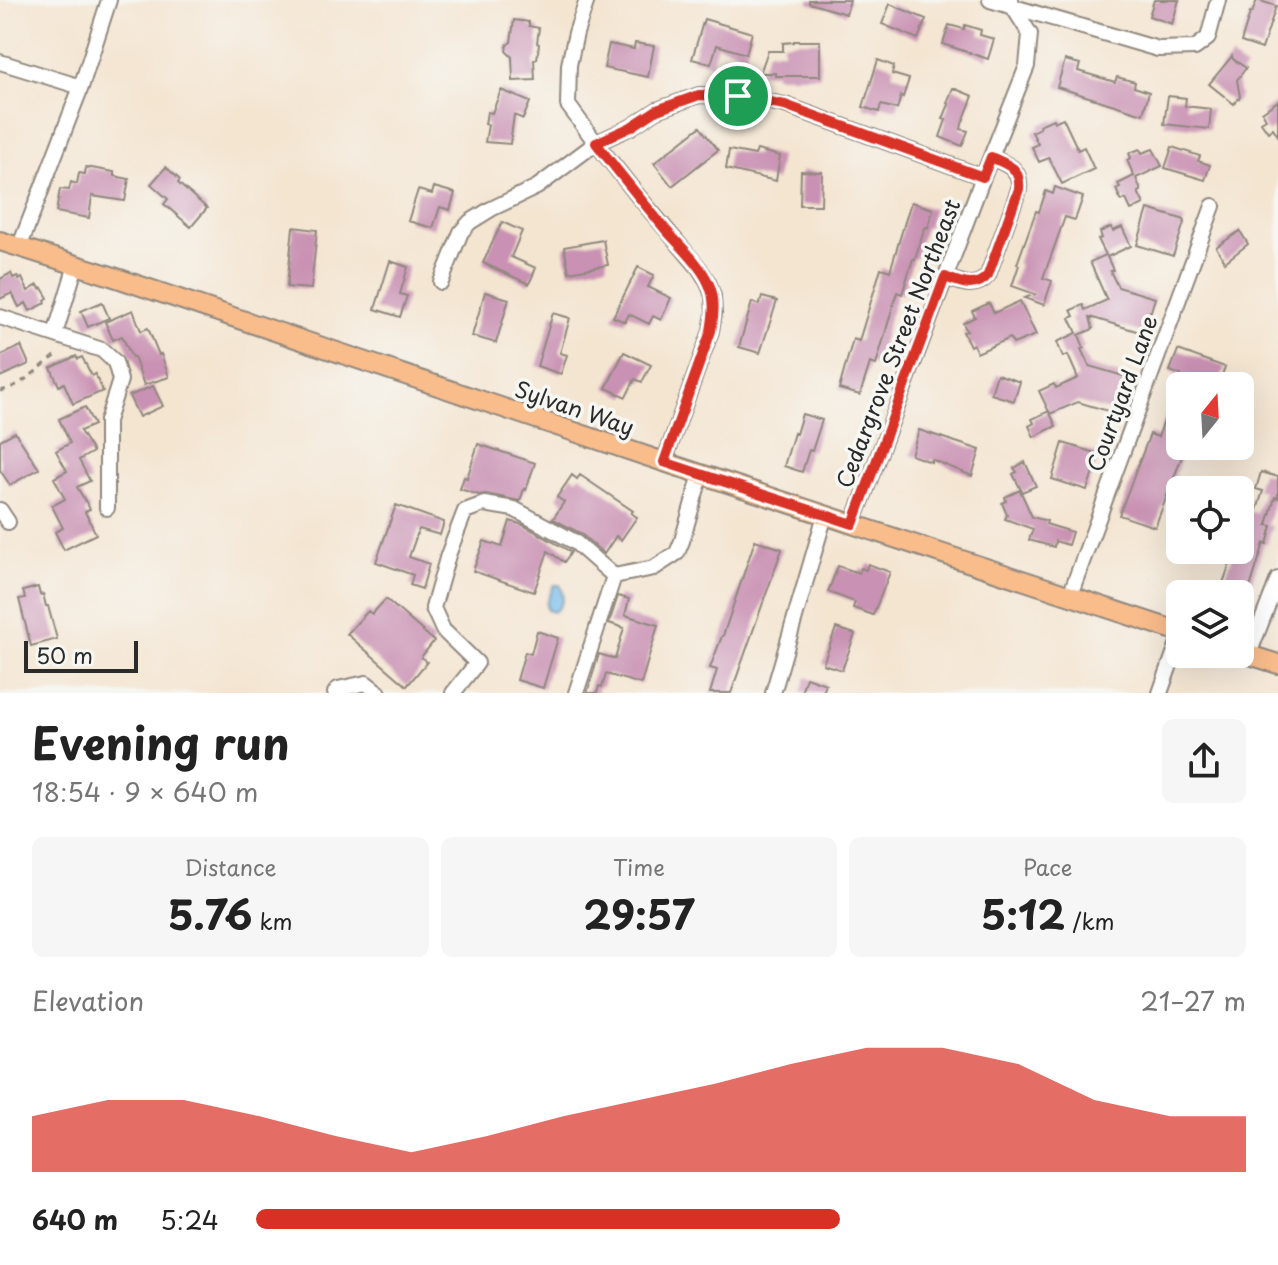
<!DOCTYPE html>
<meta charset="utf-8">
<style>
body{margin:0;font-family:"Playpen Sans",sans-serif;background:#f6f6f6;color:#222;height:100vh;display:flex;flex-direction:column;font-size:30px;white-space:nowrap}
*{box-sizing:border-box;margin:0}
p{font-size:26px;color:#767676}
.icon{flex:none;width:44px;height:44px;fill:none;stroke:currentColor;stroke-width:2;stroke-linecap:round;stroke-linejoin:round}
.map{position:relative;height:693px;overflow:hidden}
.details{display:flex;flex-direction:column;background:#fff;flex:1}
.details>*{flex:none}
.needle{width:52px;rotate:18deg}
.controls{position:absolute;left:1166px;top:372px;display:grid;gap:16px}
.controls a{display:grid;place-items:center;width:88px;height:88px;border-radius:12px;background:#fff;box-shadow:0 8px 32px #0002;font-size:40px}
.scale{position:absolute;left:24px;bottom:20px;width:114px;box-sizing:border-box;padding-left:8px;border:4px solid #2b2b2b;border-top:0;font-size:22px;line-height:28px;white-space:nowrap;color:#2b2b2b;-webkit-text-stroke:6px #f6f6f2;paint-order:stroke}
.pin{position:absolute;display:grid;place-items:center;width:68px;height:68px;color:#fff;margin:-34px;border:4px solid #fff;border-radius:50%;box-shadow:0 2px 8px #0007}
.round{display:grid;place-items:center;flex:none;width:84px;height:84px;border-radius:12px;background:#f6f6f6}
.headline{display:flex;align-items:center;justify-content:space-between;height:136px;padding:0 32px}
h1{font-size:44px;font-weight:700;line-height:60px}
.figures{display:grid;grid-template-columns:repeat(3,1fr);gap:12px;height:136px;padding:8px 32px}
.figures div{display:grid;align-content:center;border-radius:12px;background:#f6f6f6;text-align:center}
.figures b{font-size:40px;font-weight:700}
.figures small{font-size:22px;font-weight:400}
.figures p{font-size:22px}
.chart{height:224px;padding:16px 32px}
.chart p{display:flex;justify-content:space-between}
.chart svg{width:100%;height:144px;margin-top:8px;fill:#d93025;opacity:.7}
ul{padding:0 32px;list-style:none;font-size:26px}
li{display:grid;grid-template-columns:128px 96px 1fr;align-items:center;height:60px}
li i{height:20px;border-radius:10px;background:#d93025}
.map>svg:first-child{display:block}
.water{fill:#74bbeb;stroke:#50738b;stroke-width:2}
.building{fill:#c991b3}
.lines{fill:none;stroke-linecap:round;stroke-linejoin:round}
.minor-casing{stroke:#90887e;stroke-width:18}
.major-casing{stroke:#90887e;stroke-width:22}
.path{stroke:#90887e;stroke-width:3;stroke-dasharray:6 6;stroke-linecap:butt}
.minor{stroke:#fff;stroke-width:14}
.major{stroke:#f9bc8b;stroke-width:18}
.route-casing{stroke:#fff;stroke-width:16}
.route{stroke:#d93025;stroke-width:10}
.labels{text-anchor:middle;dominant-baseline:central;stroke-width:7;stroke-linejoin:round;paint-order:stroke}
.street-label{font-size:22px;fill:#2b2b2b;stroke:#f6f6f2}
</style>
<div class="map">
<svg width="1278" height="693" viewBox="0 0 1278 693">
<rect width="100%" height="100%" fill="#f6f6f2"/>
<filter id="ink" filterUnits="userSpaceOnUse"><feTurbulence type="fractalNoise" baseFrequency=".0125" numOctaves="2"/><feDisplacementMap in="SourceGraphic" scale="16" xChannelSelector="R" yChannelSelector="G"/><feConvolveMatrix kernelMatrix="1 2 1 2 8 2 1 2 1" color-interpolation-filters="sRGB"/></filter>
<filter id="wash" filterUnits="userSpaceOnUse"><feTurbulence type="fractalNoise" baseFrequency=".006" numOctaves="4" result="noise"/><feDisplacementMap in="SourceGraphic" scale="32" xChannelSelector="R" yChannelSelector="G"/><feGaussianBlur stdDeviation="1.8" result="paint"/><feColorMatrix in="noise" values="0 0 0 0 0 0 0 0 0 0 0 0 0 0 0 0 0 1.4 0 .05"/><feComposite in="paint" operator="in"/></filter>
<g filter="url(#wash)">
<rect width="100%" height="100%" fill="#f4e5d1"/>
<path class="water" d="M554 585H560C565 595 563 607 553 612L547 610 546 604Z"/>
<g id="blocks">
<path class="building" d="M809 0H850L846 14 809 3Z
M1154 0H1179L1172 24 1149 16Z
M1257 0 1276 6 1262 49 1241 42 1250 13H1252Z
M890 4 926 19 918 39 882 24Z
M704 19 752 33 746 54 717 45 711 64 692 59Z
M514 20 529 22V26L539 28 537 43 539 44 537 59 534 60 535 80 513 81 512 57 506 51 507 45 511 42Z
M949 25 964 29 965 25 981 30 980 35 994 39 988 59 943 44Z
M794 41H820V76H775V73H760L768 51H783V43L794 42Z
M635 43 654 46 648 77 604 68 609 44 634 49Z
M1232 56 1233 59 1246 68 1237 80 1240 97 1234 104 1209 84Z
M878 60 894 66 892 74 909 79 903 97 901 96 897 109 881 105 879 112 863 107Z
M1065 60 1080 64 1078 71 1115 82 1117 77 1135 82 1134 87 1149 92 1143 114 1057 87Z
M953 88 973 96 962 124 961 129 968 131 962 146 940 137 946 120 943 119 949 104 947 103Z
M501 90 530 102 523 119 514 115 510 144 485 142 488 125 485 124 487 112 492 113Z
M1168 96 1186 98 1185 106 1211 109 1209 129 1164 124Z
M1278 101V136L1273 128 1268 132 1261 122 1266 119 1262 112Z
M1063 118 1078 150 1084 147 1094 169 1062 184 1049 158 1039 162 1032 147 1038 144 1032 132 1040 128 1039 125 1053 119 1054 122Z
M700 127 718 150 672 186 654 163Z
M1172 147 1200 156 1198 161 1210 165 1205 180 1165 168Z
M1140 149 1142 153 1153 149 1162 166 1136 178 1141 191 1138 192 1144 204 1131 210 1126 199 1121 201 1116 189 1120 187 1118 184 1134 176 1127 160 1131 158 1129 153Z
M729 150 755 155 757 150 780 156 776 181 726 169Z
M86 167 114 172V176L129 179 125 201 92 196 89 218 56 212 60 189 69 190 71 182 77 184 79 173 85 174Z
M166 167 180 180 178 183 207 208 191 227 164 204 168 199 151 184Z
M801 171 822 172 821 205H800Z
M434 187 455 193 450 210 440 207 433 228 408 221 418 190 432 194Z
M1055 187 1083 197 1075 220 1065 217 1055 245 1043 278 1052 281 1044 305 1025 298 1035 294 1012 286 1019 265 1017 264 1036 211 1039 212 1046 191 1053 194Z
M911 202 933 209 928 228 925 227 915 259H913L902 294 897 292 876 365 870 363 860 395 839 389 853 339 859 341 881 268 890 271Z
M1148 209 1185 220 1173 256 1137 245Z
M502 222 522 231 511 257 536 268 529 284 483 263Z
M293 227 317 230 311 289 287 287Z
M1111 227 1113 231 1122 227 1131 246 1107 257 1113 270 1110 271 1118 287 1155 298 1151 311H1150L1143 333 1090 317 1093 329 1079 335 1084 348 1081 349 1089 366 1127 377 1115 413 1078 402 1050 414 1039 391 1054 384 1056 388 1078 378 1068 355 1063 357 1057 342 1077 333 1070 318 1074 316 1071 310 1083 305 1085 310 1107 300 1090 262 1106 255 1098 239 1102 238 1100 232Z
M1240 231 1248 244 1225 262 1216 247Z
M603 240 608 265 569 272 564 247Z
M390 261 408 267 400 294 407 296 400 317 375 309Z
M638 267 654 275 648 287 671 298 661 320 653 316 649 324 629 314 625 322 613 317Z
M11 273 13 278 17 276 19 280 22 278 28 291 38 285 40 289 42 288 48 298 45 300 46 303 30 311 26 303 19 307 12 293 0 299V279Z
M485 292 509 299 496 343 472 336Z
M762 297 777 301 760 353 739 347 752 302 759 305Z
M1020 301 1036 335 1013 344 1010 338 977 353 973 344 970 346 963 332 967 331 963 323 975 317 972 311 989 303 994 313Z
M102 302 109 318 88 327 81 311Z
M133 310 141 331 148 328 159 355 161 354 169 377 144 385 134 357 132 358 122 336 113 340 105 322Z
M553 313 570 318 560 353 567 355 561 374 537 366Z
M21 346 29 364 0 377V356Z
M1178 350 1225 367 1218 386H1180V446H1186L1155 527 1119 515 1150 434 1158 437 1181 375 1170 371Z
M624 352 651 365 642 382 635 379 626 397 606 388Z
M76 356 78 359 82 357 92 376 95 374 103 391 73 404 64 383 59 386 51 368Z
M997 374 1020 382 1014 401 991 394Z
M153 386 163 406 139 417 129 396Z
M85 407 94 425 80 431 93 452 79 460 90 481 77 487 90 509 85 512 96 534 64 550 55 532 63 528 52 506 65 499 54 478 67 471 56 451 70 443 59 419Z
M1049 411 1056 426 1034 437 1029 426 1034 423 1032 419Z
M802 414 822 420 812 451 809 450 802 472 784 466 794 433 796 434Z
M919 430 980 450 972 476 931 459V462L911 455Z
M15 432 39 469 10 485 0 470V440Z
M1063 443 1099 454 1087 490 1052 479Z
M478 444 535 463 526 490 524 489 520 501 486 494 479 495 460 489 464 477 467 478Z
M1025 462 1036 486 1022 492 1013 474 1017 472 1014 468Z
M1261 472 1278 477V498L1275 497 1267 525 1272 526 1267 544 1264 543 1248 594H1219L1235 550H1240V534L1247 511 1256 513 1263 491 1256 489Z
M572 475 577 479 580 475 633 511 631 513 637 517 621 540 616 536 604 554 580 533 553 519 564 502 557 497Z
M1020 490 1032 517 1047 521 1046 524 1072 532 1068 545 1055 541 1054 547 1029 540 1033 529 1005 519 1007 515 1002 503 1006 501 1005 497Z
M396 505 444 522 440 535 419 529 409 557 429 564 422 589 410 585 413 575 376 562Z
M510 521 523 525 571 552 564 562 548 551 534 592 473 571 484 541 502 547Z
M755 540 782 549 731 693H710L717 670 710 668 722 636H723Z
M868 564 890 572 873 615 853 608 855 602 828 592 838 566 859 573 861 568 866 570Z
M38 587 40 595 43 594 46 606H48L57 639 31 646 19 599 25 598 23 591Z
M618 596 629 599 625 615 658 625 641 684 606 674 602 687 599 686 597 693H587L599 654 615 659 624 628 609 623Z
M386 599 434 641 421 657 427 662 407 686 347 634 368 611 372 614Z
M836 628 855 634 842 670 823 664Z
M537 631 558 638 543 688 517 680 525 652 531 654Z
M806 677 826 684 823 693H801Z"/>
</g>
</g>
<g filter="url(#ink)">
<use href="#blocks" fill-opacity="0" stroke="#90887e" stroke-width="2"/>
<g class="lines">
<g class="minor-casing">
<path id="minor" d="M587 0 576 33 569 65 568 105 596 143 638 196 699 268 708 282 713 296 714 313 711 331 664 462
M990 0 1158 49 1195 48 1208 38 1218 0
M0 62 81 87
M19 248 81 87 109 0
M945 277C961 283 976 290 988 275L1019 189C1021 167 1007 165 991 157
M441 282 461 232 470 222 491 209 537 187 596 143 631 127 657 110 699 95 738 96 785 105 983 177
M0 317 102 350 115 362 120 380 107 421V508
M55 334 76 265
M0 510 8 522
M853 524 983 177 1027 66 1030 34 1013 7 1011 0
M1070 595 1213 206
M1249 654 1278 579
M335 693 338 689 366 683 379 693
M453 693 477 663 443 630 433 608 448 555 465 511 484 504 514 509 575 542 614 576 654 568 677 553 682 541 701 474
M576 693 614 576
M773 693 825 515
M1160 693 1180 637"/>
</g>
<g class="major-casing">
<path id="major" d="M0 241 108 275 664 462 1180 632
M1240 652 1278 664"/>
</g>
<path class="path" d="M0 391C22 387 41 365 60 353"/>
<use href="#minor" class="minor"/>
<use href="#major" class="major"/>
</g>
</g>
<g class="lines" filter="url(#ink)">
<g class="route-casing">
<path id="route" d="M699 95 738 96 785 105 983 177 991 157C1008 165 1021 167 1019 189L988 275C976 290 961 283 945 277L853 524 664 462 711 331C714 314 716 298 708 282 699 263 680 246 666 230 642 201 619 173 596 143L631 127 657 110Z"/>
</g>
<use href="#route" class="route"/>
</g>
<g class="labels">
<g class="street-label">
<text transform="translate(897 343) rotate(-69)">Cedargrove Street Northeast</text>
<text transform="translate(1121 393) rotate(-70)">Courtyard Lane</text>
<text transform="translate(575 407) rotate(19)">Sylvan Way</text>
</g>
</g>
</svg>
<div class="controls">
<a><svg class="needle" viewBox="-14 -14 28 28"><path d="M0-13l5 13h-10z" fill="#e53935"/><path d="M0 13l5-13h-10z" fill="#767676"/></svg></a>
<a><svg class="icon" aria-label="locate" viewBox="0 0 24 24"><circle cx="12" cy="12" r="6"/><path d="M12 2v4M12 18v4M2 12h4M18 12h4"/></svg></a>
<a><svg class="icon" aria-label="layers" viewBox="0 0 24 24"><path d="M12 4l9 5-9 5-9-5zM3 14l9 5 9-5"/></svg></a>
</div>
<div class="scale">50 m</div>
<div class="pin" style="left:738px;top:96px;background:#1e9e55"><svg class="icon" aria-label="arrive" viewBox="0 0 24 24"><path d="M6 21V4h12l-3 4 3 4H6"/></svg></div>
</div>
<section class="details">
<div class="headline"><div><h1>Evening run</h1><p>18:54 · 9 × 640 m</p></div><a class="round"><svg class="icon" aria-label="share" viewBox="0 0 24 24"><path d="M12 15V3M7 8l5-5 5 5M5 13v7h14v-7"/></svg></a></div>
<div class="figures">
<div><p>Distance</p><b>5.76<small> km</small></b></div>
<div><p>Time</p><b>29:57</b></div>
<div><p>Pace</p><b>5:12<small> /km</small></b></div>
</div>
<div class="chart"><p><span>Elevation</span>21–27 m</p>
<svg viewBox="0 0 160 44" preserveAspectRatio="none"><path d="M0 44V27L10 22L20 22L30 27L40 33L50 38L60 33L70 27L80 22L90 17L100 11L110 6L120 6L130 11L140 22L150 27L160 27V44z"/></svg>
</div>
<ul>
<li><b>640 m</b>5:24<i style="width:59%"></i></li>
</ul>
</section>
